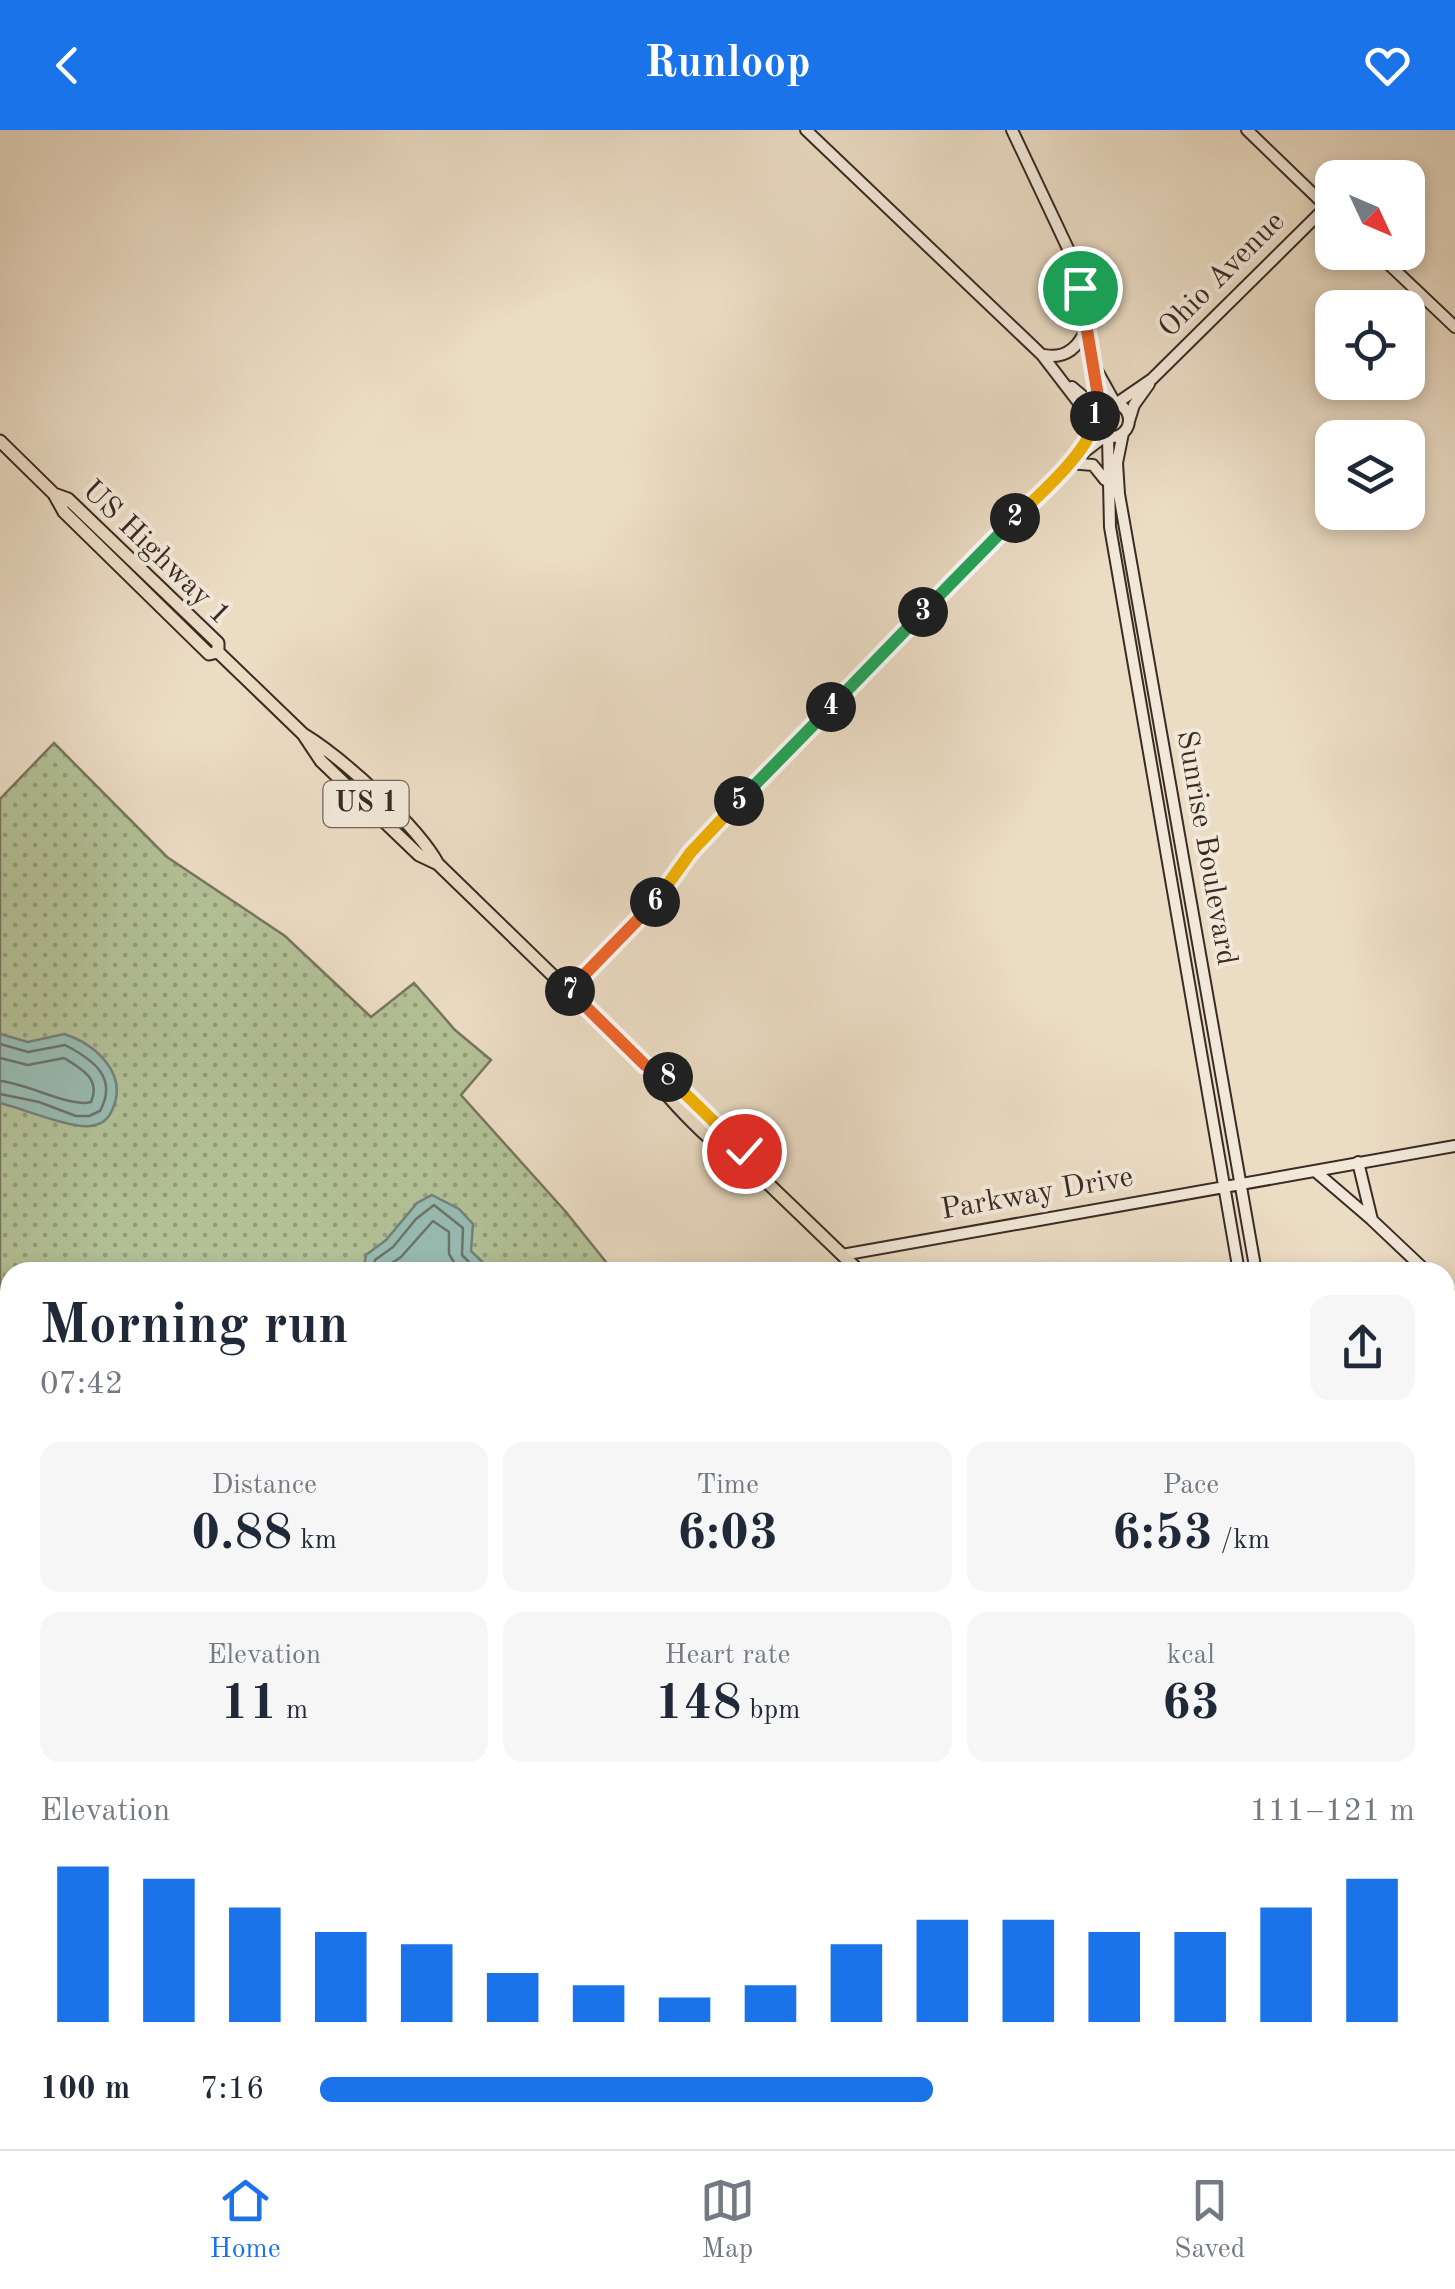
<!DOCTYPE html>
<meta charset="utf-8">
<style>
body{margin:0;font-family:"Old Standard TT",serif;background:#f6f6f7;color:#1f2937;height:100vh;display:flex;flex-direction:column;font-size:38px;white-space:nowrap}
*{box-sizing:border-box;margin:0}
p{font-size:32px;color:#747a83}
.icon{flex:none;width:55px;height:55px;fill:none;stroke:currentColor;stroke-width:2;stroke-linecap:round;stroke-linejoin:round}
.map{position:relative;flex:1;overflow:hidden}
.details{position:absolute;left:0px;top:1132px;width:1455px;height:888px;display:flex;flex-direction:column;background:#fff;border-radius:30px 30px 0 0;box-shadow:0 5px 15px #0003}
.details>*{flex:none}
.needle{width:65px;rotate:134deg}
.fabs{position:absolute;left:1315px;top:30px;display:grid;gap:20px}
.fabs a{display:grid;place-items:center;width:110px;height:110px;border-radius:20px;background:#fff;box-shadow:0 5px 15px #0003;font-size:50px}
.pin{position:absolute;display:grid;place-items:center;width:85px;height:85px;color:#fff;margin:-42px;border:5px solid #fff;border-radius:50%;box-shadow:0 2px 10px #0007}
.km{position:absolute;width:50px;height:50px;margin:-25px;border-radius:50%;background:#222;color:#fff;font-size:28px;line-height:50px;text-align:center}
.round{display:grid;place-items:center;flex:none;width:105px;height:105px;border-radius:20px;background:#f6f6f7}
.summary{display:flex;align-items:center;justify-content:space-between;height:170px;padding:0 40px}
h1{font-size:55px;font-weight:700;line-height:75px}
.stats{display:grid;grid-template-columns:repeat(3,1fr);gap:15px;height:170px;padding:10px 40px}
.stats div{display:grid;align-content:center;border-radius:20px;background:#f6f6f7;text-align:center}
.stats b{font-size:50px;font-weight:700}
.stats small{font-size:28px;font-weight:400}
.stats p{font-size:28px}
.chart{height:280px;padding:20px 40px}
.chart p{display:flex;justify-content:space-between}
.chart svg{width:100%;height:180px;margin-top:10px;stroke:#1a73e8;stroke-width:6}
ul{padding:0 40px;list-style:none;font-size:32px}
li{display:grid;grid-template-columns:160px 120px 1fr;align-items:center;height:75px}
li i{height:25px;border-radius:12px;background:#1a73e8}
header{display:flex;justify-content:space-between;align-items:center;height:130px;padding:0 40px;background:#1a73e8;color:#fff;font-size:45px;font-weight:700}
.tabs{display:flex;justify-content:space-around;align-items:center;height:140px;border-top:2px solid #e0e1e3;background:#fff;font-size:28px;color:#747a83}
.tabs a{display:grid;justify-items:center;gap:5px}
.tabs .selected{color:#1a73e8}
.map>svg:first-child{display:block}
.grass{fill:url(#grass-dots);stroke:#77765e;stroke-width:2.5}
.water{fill:#98bcb3;stroke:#73827a;stroke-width:2.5}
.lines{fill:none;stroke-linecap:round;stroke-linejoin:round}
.shore{stroke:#6a746c;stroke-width:2.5}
.secondary-casing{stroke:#3b2b25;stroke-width:14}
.primary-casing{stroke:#3b2b25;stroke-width:15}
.secondary{stroke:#f2e8d9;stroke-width:10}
.primary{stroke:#ebdcc4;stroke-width:11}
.rail-casing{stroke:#3b2b25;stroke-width:6}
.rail{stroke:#f2e8d9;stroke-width:2.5;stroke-dasharray:8;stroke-linecap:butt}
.split-1-casing{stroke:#fff;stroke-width:20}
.split-2-casing{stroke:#fff;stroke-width:20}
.split-3-casing{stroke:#fff;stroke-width:20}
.split-4-casing{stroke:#fff;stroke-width:20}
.split-5-casing{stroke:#fff;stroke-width:20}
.split-6-casing{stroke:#fff;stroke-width:20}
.split-7-casing{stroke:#fff;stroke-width:20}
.split-8-casing{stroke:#fff;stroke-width:20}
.split-9-casing{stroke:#fff;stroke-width:20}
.split-1{stroke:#f0652b;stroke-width:12}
.split-2{stroke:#f5b400;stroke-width:12}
.split-3{stroke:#22a559;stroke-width:12}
.split-4{stroke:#22a559;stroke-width:12}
.split-5{stroke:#22a559;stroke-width:12}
.split-6{stroke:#f5b400;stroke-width:12}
.split-7{stroke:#f0652b;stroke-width:12}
.split-8{stroke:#f0652b;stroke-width:12}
.split-9{stroke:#f5b400;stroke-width:12}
.labels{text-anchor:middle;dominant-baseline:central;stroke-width:8;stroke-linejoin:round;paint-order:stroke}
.shield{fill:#f2e8d9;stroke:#72645b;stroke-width:2.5}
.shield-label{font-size:28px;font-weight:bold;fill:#3b2b25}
.street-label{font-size:30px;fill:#3b2b25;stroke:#f2e8d9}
</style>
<header><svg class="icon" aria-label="back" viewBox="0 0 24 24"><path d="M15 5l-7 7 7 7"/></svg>Runloop<svg class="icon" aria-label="heart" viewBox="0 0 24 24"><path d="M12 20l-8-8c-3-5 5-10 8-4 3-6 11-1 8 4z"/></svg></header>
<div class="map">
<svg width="1455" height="2019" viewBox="0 0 1455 2019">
<defs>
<pattern id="grass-dots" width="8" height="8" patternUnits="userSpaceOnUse" patternTransform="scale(2.5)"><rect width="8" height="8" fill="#b3c197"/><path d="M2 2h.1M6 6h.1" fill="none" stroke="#939d7b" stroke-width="1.8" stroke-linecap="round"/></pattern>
</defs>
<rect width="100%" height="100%" fill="#ebdcc4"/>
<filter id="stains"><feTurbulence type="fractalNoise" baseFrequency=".002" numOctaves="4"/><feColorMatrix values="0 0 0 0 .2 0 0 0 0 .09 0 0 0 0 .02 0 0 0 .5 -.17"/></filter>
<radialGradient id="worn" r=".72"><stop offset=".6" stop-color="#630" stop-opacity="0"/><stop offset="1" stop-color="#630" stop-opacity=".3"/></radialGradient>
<path class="grass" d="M54 613 167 727 285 806 371 887 414 853 455 900 491 930 461 965 566 1082 614 1142H10V1359L0 1352V669Z"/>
<path class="water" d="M0 904 28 912 64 904C95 914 128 943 113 978 109 989 102 995 90 996 72 999 21 978 0 973Z
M432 1065 459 1079 473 1094 471 1121 493 1142H363L366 1125 386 1110 417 1073Z
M0 1795 10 1796V2010H592L613 2019H0Z"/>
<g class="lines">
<path class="shore" d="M0 914 28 922 65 915C94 930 118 948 100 981L89 986H76L39 972 0 964
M0 928 28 935 64 928C82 939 101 949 91 972 70 978 27 953 0 951
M372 1142 375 1130 393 1117 416 1089 434 1075 463 1098 462 1125 479 1142
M385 1142 386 1137 401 1127 433 1091 449 1102V1124L460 1142"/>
<g class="secondary-casing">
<path id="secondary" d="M806 0 1042 225 1095 294
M1012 0 1071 125 1080 158 1099 278
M1247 0 1332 82
M1376 122 1455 197
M1044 225C1064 229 1077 219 1085 201
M1096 239 1115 273
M1072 257 1098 279
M1095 290a17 17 0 1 1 34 0a17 17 0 1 1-34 0Z
M1117 273 1152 249 1327 76
M1129 291 1134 275 1149 254
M1123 303 1117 333 1119 364 1256 1142
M1108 307 1110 397 1239 1142
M1074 330 1105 306
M1069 333 1093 335 1105 350
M564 855 584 845 648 780 705 706 1069 333 1095 295
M1358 1032 1372 1090 1427 1142
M1315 1041 1371 1089
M842 1125 1455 1016
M1445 1159 1455 1169
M1445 1465 1455 1455
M0 1681 10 1688
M734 2010 752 2019"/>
</g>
<g class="primary-casing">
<path id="primary" d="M0 311 54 364 68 369 218 513V522
M54 364 64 382 209 524 218 522 303 604 321 631 419 725 438 734
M303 604C341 627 417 695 438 734L645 935C664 966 719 1024 752 1038L860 1142
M646 935C675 950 740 1007 752 1038
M1445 1700 1455 1710
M1445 1717 1455 1727"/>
</g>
<use href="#secondary" class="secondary"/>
<use href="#primary" class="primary"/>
<g class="rail-casing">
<path id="rail" d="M0 1392 10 1398
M0 1490 10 1495
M1076 2010 1095 2019"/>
</g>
<use href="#rail" class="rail"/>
</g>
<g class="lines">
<g class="split-1-casing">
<path id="split-1" d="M1080 158 1100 278 1095 286"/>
</g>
<g class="split-2-casing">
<path id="split-2" d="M1015 388C1037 367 1095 317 1095 286"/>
</g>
<g class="split-3-casing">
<path id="split-3" d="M923 482 1015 388"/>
</g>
<g class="split-4-casing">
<path id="split-4" d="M831 577 923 482"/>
</g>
<g class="split-5-casing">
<path id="split-5" d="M739 671 831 577"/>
</g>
<g class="split-6-casing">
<path id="split-6" d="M655 772 691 722 739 671"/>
</g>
<g class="split-7-casing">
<path id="split-7" d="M570 861 564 855 584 845 655 772"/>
</g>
<g class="split-8-casing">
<path id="split-8" d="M570 861 645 935 668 947"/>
</g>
<g class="split-9-casing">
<path id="split-9" d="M668 947 744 1021"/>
</g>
<use href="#split-1" class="split-1"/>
<use href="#split-2" class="split-2"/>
<use href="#split-3" class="split-3"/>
<use href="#split-4" class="split-4"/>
<use href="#split-5" class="split-5"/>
<use href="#split-6" class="split-6"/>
<use href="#split-7" class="split-7"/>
<use href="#split-8" class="split-8"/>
<use href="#split-9" class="split-9"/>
</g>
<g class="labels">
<rect class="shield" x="323.5" y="651" width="85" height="46" rx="8"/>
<g class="shield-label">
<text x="366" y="674">US 1</text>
</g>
<g class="street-label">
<text transform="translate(1222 145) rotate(-45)">Ohio Avenue</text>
<text transform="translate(156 423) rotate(44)">US Highway 1</text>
<text transform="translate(1206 718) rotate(80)">Sunrise Boulevard</text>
<text transform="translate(1037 1064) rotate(-10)">Parkway Drive</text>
</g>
</g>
<rect width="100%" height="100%" filter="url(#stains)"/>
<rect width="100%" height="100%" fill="url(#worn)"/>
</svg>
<div class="fabs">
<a><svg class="needle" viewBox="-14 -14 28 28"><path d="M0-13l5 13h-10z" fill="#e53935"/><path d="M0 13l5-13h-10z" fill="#747a83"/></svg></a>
<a><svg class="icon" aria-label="locate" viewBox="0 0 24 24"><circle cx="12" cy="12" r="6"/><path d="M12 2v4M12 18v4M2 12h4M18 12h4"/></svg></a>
<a><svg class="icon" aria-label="layers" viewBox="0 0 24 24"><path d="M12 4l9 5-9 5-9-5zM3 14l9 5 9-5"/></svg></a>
</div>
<div class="pin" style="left:1080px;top:158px;background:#1e9e55"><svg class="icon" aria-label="arrive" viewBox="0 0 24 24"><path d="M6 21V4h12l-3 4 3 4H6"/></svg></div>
<div class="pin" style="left:744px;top:1021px;background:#d93025"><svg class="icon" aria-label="check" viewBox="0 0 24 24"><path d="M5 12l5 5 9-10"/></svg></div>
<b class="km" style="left:1095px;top:286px">1</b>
<b class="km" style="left:1015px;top:388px">2</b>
<b class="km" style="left:923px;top:482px">3</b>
<b class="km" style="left:831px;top:577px">4</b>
<b class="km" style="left:739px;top:671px">5</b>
<b class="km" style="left:655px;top:772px">6</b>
<b class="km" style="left:570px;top:861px">7</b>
<b class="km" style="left:668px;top:947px">8</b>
<section class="details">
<div class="summary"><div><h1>Morning run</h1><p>07:42</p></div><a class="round"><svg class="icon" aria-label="share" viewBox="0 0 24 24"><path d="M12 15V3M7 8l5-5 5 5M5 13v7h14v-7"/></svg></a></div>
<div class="stats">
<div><p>Distance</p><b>0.88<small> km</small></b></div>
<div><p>Time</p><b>6:03</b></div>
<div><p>Pace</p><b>6:53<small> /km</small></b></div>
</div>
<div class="stats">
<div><p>Elevation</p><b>11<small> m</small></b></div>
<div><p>Heart rate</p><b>148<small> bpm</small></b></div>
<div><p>kcal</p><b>63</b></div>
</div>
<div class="chart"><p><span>Elevation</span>111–121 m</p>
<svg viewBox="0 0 160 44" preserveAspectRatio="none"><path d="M5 44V6M15 44V9M25 44V16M35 44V22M45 44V25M55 44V32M65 44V35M75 44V38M85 44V35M95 44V25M105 44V19M115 44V19M125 44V22M135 44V22M145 44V16M155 44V9"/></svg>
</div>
<ul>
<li><b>100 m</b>7:16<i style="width:56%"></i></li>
</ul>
</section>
</div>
<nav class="tabs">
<a class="selected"><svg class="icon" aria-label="home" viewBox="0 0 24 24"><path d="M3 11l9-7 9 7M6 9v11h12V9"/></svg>Home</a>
<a><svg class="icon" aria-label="map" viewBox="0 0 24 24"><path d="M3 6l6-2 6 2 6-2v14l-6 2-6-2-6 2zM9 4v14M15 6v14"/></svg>Map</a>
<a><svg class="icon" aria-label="saved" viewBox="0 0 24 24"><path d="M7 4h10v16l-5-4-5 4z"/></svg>Saved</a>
</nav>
